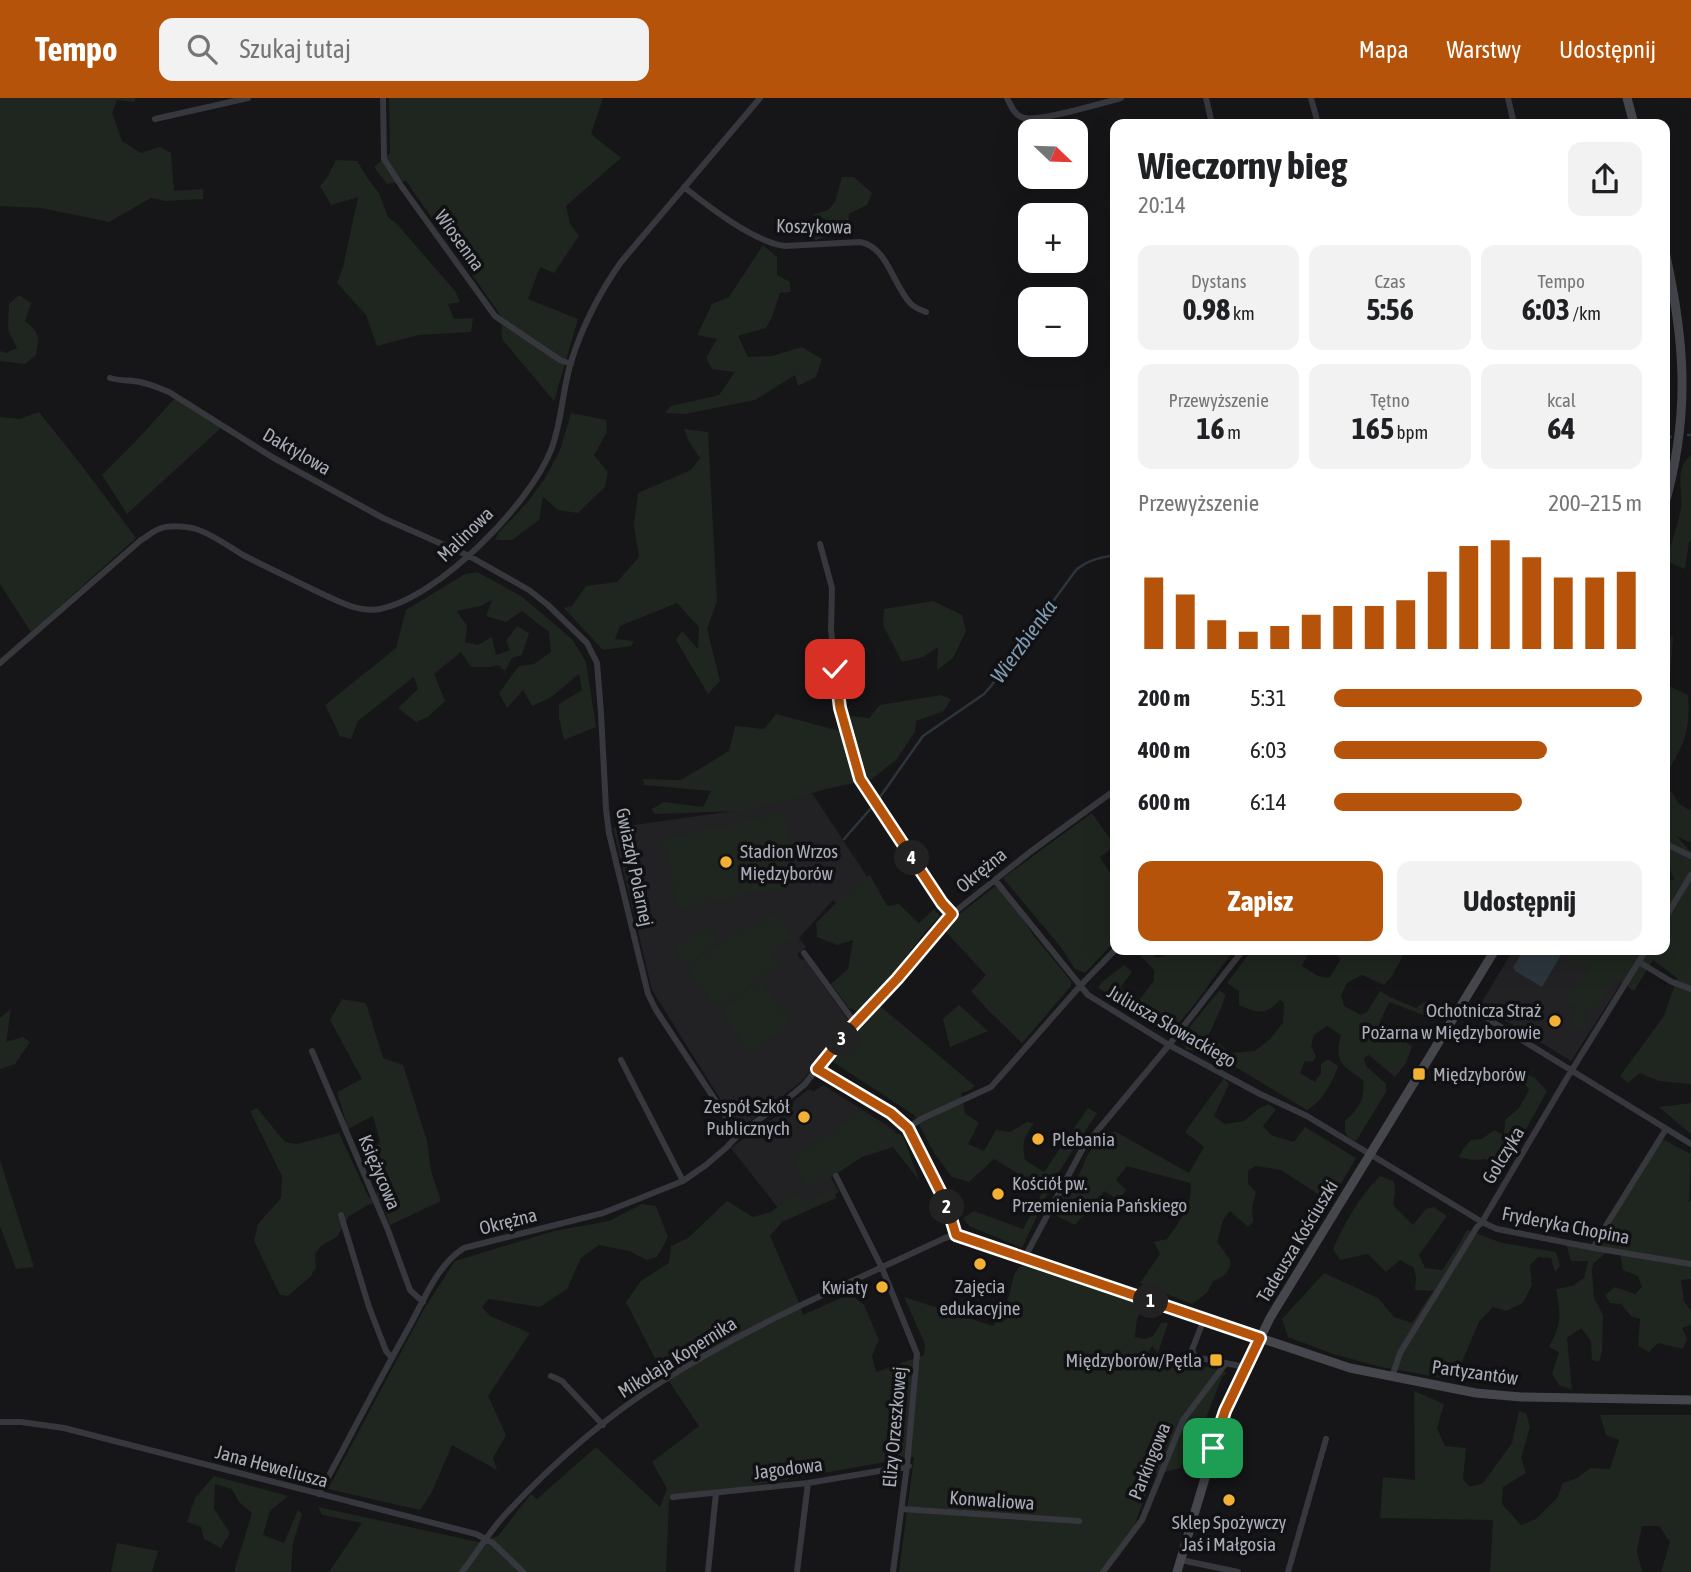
<!DOCTYPE html>
<html lang="pl">
<meta charset="utf-8">
<style>
body{margin:0;font-family:"Asap Condensed",sans-serif;background:#f2f2f2;color:#202124;height:100vh;display:flex;flex-direction:column;font-size:26px;white-space:nowrap}
*{box-sizing:border-box;margin:0}
p{font-size:23px;color:#757577}
.icon{flex:none;width:38px;height:38px;fill:none;stroke:currentColor;stroke-width:2;stroke-linecap:round;stroke-linejoin:round}
.map{position:relative;flex:1;overflow:hidden}
.details{position:absolute;left:1110px;top:21px;width:560px;height:836px;display:flex;flex-direction:column;background:#fff;border-radius:14px;box-shadow:0 7px 28px #0002}
.details>*{flex:none}
.needle{width:46px;rotate:113deg}
.buttons{position:absolute;left:1018px;top:21px;display:grid;gap:14px}
.buttons a{display:grid;place-items:center;width:70px;height:70px;border-radius:14px;background:#fff;box-shadow:0 7px 28px #0002;font-size:35px}
.pin{position:absolute;display:grid;place-items:center;width:60px;height:60px;color:#fff;margin:-30px;border-radius:14px;box-shadow:0 4px 10px #0006}
.km{position:absolute;width:35px;height:35px;margin:-18px;border-radius:50%;background:#222;color:#fff;font-size:19px;line-height:35px;text-align:center}
.round{display:grid;place-items:center;flex:none;width:74px;height:74px;border-radius:14px;background:#f2f2f2}
.head{display:flex;align-items:center;justify-content:space-between;height:119px;padding:0 28px}
h1{font-size:38px;font-weight:700;line-height:52px}
.metrics{display:grid;grid-template-columns:repeat(3,1fr);gap:10px;height:119px;padding:7px 28px}
.metrics div{display:grid;align-content:center;border-radius:14px;background:#f2f2f2;text-align:center}
.metrics b{font-size:30px;font-weight:700}
.metrics small{font-size:19px;font-weight:400}
.metrics p{font-size:19px}
.chart{height:196px;padding:14px 28px}
.chart p{display:flex;justify-content:space-between}
.chart svg{width:100%;height:126px;margin-top:7px;stroke:#b45309;stroke-width:6}
.cta{display:flex;gap:14px;margin-top:auto;padding:14px 28px}
.cta a{flex:1;height:80px;border-radius:14px;background:#b45309;color:#fff;font-size:28px;font-weight:700;line-height:80px;text-align:center}
.cta a+a{background:#f2f2f2;color:#202124}
ul{padding:0 28px;list-style:none;font-size:23px}
li{display:grid;grid-template-columns:112px 84px 1fr;align-items:center;height:52px}
li i{height:18px;border-radius:9px;background:#b45309}
header{display:flex;align-items:center;gap:42px;box-sizing:border-box;height:98px;padding:0 35px;background:#b45309;color:#fff}
header strong{font-size:33px}
nav{display:flex;gap:38px;margin-inline-start:auto;font-size:24px}
.search{width:490px;height:63px;background:#f2f2f2;display:flex;align-items:center;gap:18px;box-sizing:border-box;padding:0 24px;border-radius:14px;color:#757577;font-size:26px}
.map>svg:first-child{display:block}
.built{fill:#222225}
.green{fill:#1e261f}
.water{fill:#2c353c}
.lines{fill:none;stroke-linecap:round;stroke-linejoin:round}
.stream{stroke:#2c353c;stroke-width:2.5}
.street{stroke:#37383d;stroke-width:6}
.secondary{stroke:#45474d;stroke-width:9}
.route-casing{stroke:#fff;stroke-width:14}
.route{stroke:#b45309;stroke-width:9}
.poi-dot{fill:#f2b134;stroke:#111113;stroke-width:2.5}
.labels{text-anchor:middle;dominant-baseline:central;stroke-width:7;stroke-linejoin:round;paint-order:stroke}
.street-label{font-size:19px;fill:#a8adb8;stroke:#111113}
.poi-label{font-size:19px;fill:#a8adb8;stroke:#111113;text-anchor:start}
.water-label{font-size:21px;font-style:italic;fill:#7f9bb3;stroke:#111113}
</style>
<header>
<strong>Tempo</strong>
<div class="search"><svg class="icon" aria-label="search" viewBox="0 0 24 24"><circle cx="10" cy="10" r="6"/><path d="M15 15l6 6"/></svg>Szukaj tutaj</div>
<nav><a>Mapa</a><a>Warstwy</a><a>Udostępnij</a></nav>
</header>
<div class="map">
<svg width="1691" height="1474" viewBox="0 0 1691 1474">
<rect width="100%" height="100%" fill="#161618"/>
<path class="built" d="M812 695 868 780 841 810 833 802 799 840 806 849 797 856 800 861 805 862 849 923 848 928 802 983 744 1028H737L652 892 613 730 748 711Z
M1513 852H1593L1628 874 1571 963 1480 907Z
M823 987 896 1033 824 1067 839 1094 786 1120 731 1050 788 1010 797 1000 810 991 813 994Z"/>
<path class="green" d="M0 0H136L134 4 117 2 112 15 122 43 141 55 160 49 171 55 174 93 203 91V101L165 103 151 100 109 124 41 110 0 108Z
M389 0H603L591 36 621 60 566 108 570 126 579 138 554 175 540 169 528 201 578 221 554 303 502 241 501 218 406 83 387 86 374 69 390 55Z
M336 62 357 63 368 81 379 95 388 119 397 126 455 193 460 204 448 206 454 221 473 220 471 234 418 237 377 248 366 217 337 185 343 169 358 99 331 107 320 88 328 78Z
M842 79H854L872 95 867 107 849 116 847 132 816 142 810 137 821 135 825 121 812 117 828 112 835 104Z
M763 147 777 159V177L790 184V194L780 195 772 219 766 230 738 238 748 259 772 258 802 249 822 261 816 279 798 288 795 277 755 302 685 316 665 315 671 308 719 297 735 274 712 271 706 260 717 241 697 237 712 206 729 199Z
M19 197 31 205 25 223C40 235 39 238 36 257L25 266 0 263V253L6 255 17 250 8 232 9 206Z
M175 300 223 328 127 416 102 377 136 343Z
M39 314 82 368 136 440 31 534 0 486V319L20 321Z
M571 315 606 322 607 334 594 357 608 374 605 389 578 415 558 412 543 399 539 422 512 442H495L499 434 526 406 544 382 560 352Z
M684 331 708 334 717 503 707 531 720 583 708 596 676 542 682 533 698 551 699 529 677 505 620 528 615 541 634 543 631 548 603 552 564 510 572 508 586 488 617 484 639 459 634 427 638 395 691 372 700 360 689 344Z
M1691 357V443L1689 444 1685 471 1666 463C1670 448 1679 425 1681 409 1683 391 1674 370 1691 357Z
M477 474 521 498 572 541 586 564 596 629 564 642 559 620V606L582 592 579 576 550 600 532 608 523 592 507 610 499 595 519 568 534 566 551 554 549 534 522 513 506 524 486 518 492 502 481 508 457 513 467 528 465 544 478 547 492 539 496 557 510 552 506 543 517 528 529 535 522 557 512 560 505 573 498 567 491 569H471L461 554 434 576 445 603 428 619 416 624 398 610 418 591 414 579 358 623 351 641 340 638 325 607 396 550 406 512 465 476Z
M933 503 962 517 966 533 953 560 937 572 938 549 923 559 902 564 883 527 884 511Z
M1668 536 1673 540 1669 588 1688 597C1691 635 1683 649 1664 679V537Z
M941 597 951 601 944 613 916 623 915 634 896 662 872 681 826 691 793 701 742 713 654 716 652 711 664 704 703 709 711 693 644 687 643 681 681 682 729 653 735 628 764 631 776 616 851 636V618L869 620 880 607Z
M1664 690 1672 694 1679 706 1691 713V745L1676 738 1691 754V986L1659 983 1640 975 1628 985 1620 978 1664 918 1677 880 1653 862 1634 893 1616 881 1597 909 1585 915V932L1569 926 1576 910 1564 902 1584 880 1589 864 1581 867 1568 862 1570 852H1664V785L1674 781 1668 767 1664 766Z
M784 715 799 786 678 811 663 740Z
M1092 715 1115 748 1100 759 1115 783V843L1085 875 1075 871 1060 848 1003 780Z
M870 777 887 808 899 806 919 825 934 811 940 818 925 834 889 881 857 913 849 910 831 886 848 871 853 842 837 847 817 839 816 825 842 799Z
M997 787 1017 812 1034 838 1071 883V888L1022 945 989 913 971 893 986 877 943 831 953 821Z
M776 815 793 839 771 855 779 866 717 911 687 870 749 825 754 831Z
M706 826 718 843 685 868 672 851Z
M1135 852H1149L1156 860 1166 857 1168 852H1235C1213 877 1197 909 1172 931L1098 890 1102 884 1124 867 1132 874 1120 890 1139 902 1154 883V872Z
M1252 852H1310L1302 868 1318 878 1329 880 1341 861 1331 852H1406L1392 878 1384 887 1362 877 1347 885 1341 897 1344 908 1361 917 1367 914 1380 893 1390 899 1416 910 1426 903 1433 918 1429 919 1389 904 1380 924 1387 933 1412 948 1406 965 1395 979 1369 957 1364 960 1366 968 1386 986V994L1356 1043 1349 1040 1345 1034V1023C1360 1010 1365 1001 1363 982 1342 967 1334 964 1341 937L1327 928 1314 937 1311 948 1316 958 1313 964 1305 963 1300 975 1315 984 1321 975V966L1328 961 1338 968C1333 984 1322 1004 1307 1012L1219 959 1186 951 1181 943 1191 927 1219 893 1226 896 1221 910 1207 941 1208 945 1217 944 1230 955 1255 953 1270 941 1283 925 1284 905 1280 902C1265 918 1257 915 1239 907V893L1227 885Z
M762 883 792 926 750 955 720 913Z
M342 901 366 905 383 960 403 967 427 1043 431 1073 441 1103 390 1127 381 1103 368 1107 349 1118 337 1139 321 1148 315 1156 316 1169 311 1178 288 1198 280 1197 254 1143 258 1126 281 1100 282 1078 250 1013 257 1010 285 1044 297 1046 339 1035 369 1100 377 1096 366 1060 380 1044 373 1018 348 1031 337 994 362 981 330 922Z
M879 907 975 988 968 993 961 995 965 1015 979 1025 968 1046 984 1053 996 1032 1010 1034 1027 1024 1034 1025C1024 1040 1021 1044 1025 1062L1044 1074 1088 1010 1097 1015 1055 1080 1022 1150 969 1128 963 1120 974 1113 1023 1131 1044 1091 994 1061 969 1084 952 1079 934 1055 914 1017 830 962Z
M959 907 988 933 950 949 943 921Z
M11 911 6 944 23 939 30 944 15 966 0 971V920Z
M1526 976 1535 980 1547 993 1502 1075 1486 1061 1471 1062 1459 1059 1463 1051 1471 1042 1482 1041 1494 1032 1504 1037 1505 1022 1519 1010 1529 992 1521 979Z
M1224 980 1229 986 1214 1018 1225 1026 1244 1023 1258 1011 1269 1006 1276 1012 1263 1028 1271 1037 1294 1044 1305 1029 1356 1060 1330 1104 1281 1072 1255 1068 1248 1073V1086L1256 1094 1252 1109 1253 1124 1248 1129 1230 1113 1223 1122 1217 1144 1231 1163C1229 1175 1224 1179 1213 1183L1207 1195 1192 1206 1140 1185 1160 1156 1154 1144 1167 1141C1177 1128 1195 1103 1190 1085L1127 1068 1116 1082 1126 1092 1119 1102 1104 1093 1094 1110 1081 1120 1075 1127 1053 1116 1064 1097 1074 1088 1088 1056 1106 1034H1116L1189 1075 1204 1049 1185 1034Z
M1691 1005V1036L1659 1009Z
M861 1013 882 1029 903 1038 919 1082 893 1049 862 1059 833 1078 809 1090 791 1063Z
M1662 1041 1691 1056 1689 1103H1691V1181L1681 1182 1684 1203 1691 1213V1227L1682 1230 1687 1241 1683 1251 1658 1245 1649 1254 1638 1248 1640 1221 1631 1218 1621 1206 1610 1205 1605 1197 1615 1189 1635 1196 1642 1189 1638 1178 1623 1172 1620 1155 1609 1152 1593 1166 1592 1173 1594 1200 1603 1217 1602 1253 1599 1264 1592 1262 1591 1243 1581 1230 1567 1240 1572 1292 1559 1287 1552 1276 1559 1254 1549 1249C1562 1225 1561 1217 1556 1191L1572 1188 1584 1180 1588 1163H1571L1566 1146 1573 1143 1595 1146Z
M0 1062 34 1169 16 1171 0 1128Z
M1380 1078 1394 1083 1395 1095 1393 1107 1413 1127 1426 1111 1434 1109 1447 1118 1419 1157 1425 1170 1442 1172 1455 1153 1467 1132 1502 1145 1556 1154 1560 1168 1555 1174 1551 1160 1538 1159 1530 1167 1532 1187 1523 1205 1506 1213 1493 1209 1479 1224 1454 1282 1381 1269 1333 1256 1288 1239 1282 1221 1324 1175 1378 1200 1394 1219 1412 1225 1433 1193 1415 1192 1416 1180 1414 1170 1400 1162 1386 1174 1368 1156 1340 1162 1333 1151C1345 1124 1359 1099 1380 1078Z
M834 1091 836 1100 782 1124 770 1138 797 1200 803 1217 850 1196 864 1207 879 1242 872 1258 876 1274 924 1257 925 1246 904 1199 993 1228 1007 1205 1014 1177 1019 1169 1029 1167 1145 1205 1137 1221 1135 1239 1144 1241 1153 1238 1161 1225H1168L1158 1255 1152 1248 1147 1256 1151 1268 1157 1270 1162 1265 1163 1259 1184 1262 1227 1275 1222 1279 1199 1338 1180 1370 1153 1377 1132 1434 1101 1474H899L914 1359 669 1402 666 1474H329L362 1425 322 1417 318 1409 478 1444 498 1438 531 1396 537 1401 596 1349 660 1409 667 1391 652 1364 699 1328 660 1270 626 1204 641 1183 669 1165 671 1148 688 1140 727 1103 753 1119 771 1114 797 1094 805 1103Z
M642 1106 656 1108 668 1139 657 1159 647 1162 629 1153 599 1147 581 1160 567 1191 540 1209 489 1201 482 1209 490 1218 530 1235 488 1298 506 1337 493 1360 497 1372 452 1347 432 1394 420 1412 328 1391 424 1211 455 1163 554 1133 609 1123Z
M1414 1293 1444 1306 1437 1330 1445 1348 1466 1350 1463 1381 1470 1389 1483 1385 1512 1345 1519 1313 1526 1315 1530 1329 1521 1360 1526 1375 1503 1389 1502 1406 1521 1427 1536 1421 1557 1400 1563 1385 1577 1380 1590 1370 1610 1371 1619 1342 1606 1337 1600 1317H1691V1474H1661L1670 1444 1659 1428H1642L1637 1453 1642 1474H1490L1493 1422 1380 1420 1383 1379 1415 1382Z
M214 1378 288 1398 270 1413 263 1437 284 1445 298 1412 302 1416 293 1445 291 1474H234L252 1415 239 1404 232 1391 215 1386 214 1411 230 1435 221 1450 204 1441 201 1429 187 1424 195 1400Z
M117 1445 158 1453 152 1474H111Z"/>
<path class="water" d="M1524 852H1564L1542 889 1515 873 1513 869Z"/>
<g class="lines">
<path class="stream" d="M1688 337H1691
M1664 341 1671 339
M880 699 923 638 984 596 991 588 1076 472C1088 462 1099 460 1115 457
M844 741 873 708"/>
<path class="street" d="M383 0 384 61 402 89 495 218 560 262 571 266
M1007 0C1011 8 1015 18 1024 20 1040 24 1102 5 1121 0
M1206 0 1212 26
M1311 0 1318 26
M1508 0 1514 26
M155 21 248 0
M684 89C709 109 754 144 785 148L860 144C888 149 893 188 911 206 915 210 921 212 926 214
M110 280C120 283 130 282 140 284 150 286 159 290 169 294L272 359 383 420 469 458 529 492 548 507 587 545 597 565 601 615 606 711 609 735 648 896 656 912 738 1037
M820 446 832 490 831 532 840 610 860 681 942 805 952 816
M0 565 141 442C147 439 153 433 159 431 168 427 186 428 196 431 212 436 228 448 243 457 266 469 290 480 314 492 334 501 357 515 380 511 438 500 530 406 551 352 562 324 562 293 571 264 582 229 600 194 621 164L760 0
M1664 745 1691 758
M995 782 1088 897 1169 947 1260 996 1307 1018 1482 1124 1497 1131 1594 1150 1691 1166
M1664 822 1691 777
M804 855 855 925
M1639 864 1672 884 1691 891
M1462 905 1691 1046
M312 953 388 1132 410 1192 423 1204
M621 962 683 1083
M817 971 891 1015 908 1030 947 1106 956 1137
M781 1006 804 987 840 943 897 881 952 816 1030 754 1115 692
M908 1030 921 1021 991 989 1080 888 1115 852
M836 1078 882 1170 917 1256 907 1368 893 1474
M341 1117 369 1209 386 1253 392 1260
M956 1137 1260 1240
M1594 1150 1597 1142 1666 1031
M1025 1159 1083 1050 1169 947 1243 852
M1204 1221 1192 1252 1195 1259 1245 1269
M551 1278 562 1283 603 1327
M1392 1279 1400 1255 1477 1129 1482 1124 1567 980 1646 852
M0 1324H21L64 1330 476 1436 493 1445 523 1474
M319 1396C349 1341 378 1284 409 1229 424 1202 437 1167 464 1150L603 1115 683 1083 706 1067 727 1049 738 1037 776 1009
M673 1399 808 1385 909 1368
M902 1411 1079 1423
M1181 1462 1238 1474
M462 1474C476 1456 488 1436 503 1419 549 1369 604 1320 661 1284 750 1227 849 1185 945 1140L956 1137
M708 1474 716 1395
M797 1474 808 1385
M1103 1474 1142 1422 1183 1322 1226 1265
M1288 1474 1326 1341"/>
<path class="secondary" d="M1627 0 1634 26
M1664 149C1685 241 1691 316 1664 409
M1260 1240 1350 1270 1476 1295 1521 1299 1691 1302
M1177 1474 1225 1313 1270 1220 1495 852"/>
</g>
<g class="lines">
<g class="route-casing">
<path id="route" d="M835 571 840 610 860 681 942 805 952 816 897 881 849 932 817 971 891 1015 908 1030 947 1107 956 1137 1260 1240 1225 1313 1213 1350"/>
</g>
<use href="#route" class="route"/>
</g>
<g class="poi-dot">
<circle cx="726" cy="764" r="7"/>
<circle cx="1555" cy="923" r="7"/>
<rect x="1412" y="969" width="14" height="14" rx="3.5"/>
<circle cx="804" cy="1019" r="7"/>
<circle cx="1038" cy="1041" r="7"/>
<circle cx="998" cy="1096" r="7"/>
<circle cx="980" cy="1166" r="7"/>
<circle cx="882" cy="1189" r="7"/>
<rect x="1209" y="1255" width="14" height="14" rx="3.5"/>
<circle cx="1229" cy="1402" r="7"/>
</g>
<g class="labels">
<g class="street-label">
<text transform="translate(814 128) rotate(1)">Koszykowa</text>
<text transform="translate(460 142) rotate(54)">Wiosenna</text>
<text transform="translate(297 353) rotate(30)">Daktylowa</text>
<text transform="translate(465 436) rotate(-44)">Malinowa</text>
<text transform="translate(635 769) rotate(78)">Gwiazdy Polarnej</text>
<text transform="translate(981 772) rotate(-39)">Okrężna</text>
<text transform="translate(1172 928) rotate(30)">Juliusza Słowackiego</text>
<text transform="translate(1503 1057) rotate(-59)">Golczyka</text>
<text transform="translate(380 1074) rotate(67)">Księżycowa</text>
<text transform="translate(508 1123) rotate(-14)">Okrężna</text>
<text transform="translate(1566 1127) rotate(11)">Fryderyka Chopina</text>
<text transform="translate(1297 1143) rotate(-59)">Tadeusza Kościuszki</text>
<text transform="translate(677 1259) rotate(-32)">Mikołaja Kopernika</text>
<text transform="translate(1475 1274) rotate(8)">Partyzantów</text>
<text transform="translate(894 1329) rotate(-85)">Elizy Orzeszkowej</text>
<text transform="translate(1149 1363) rotate(-68)">Parkingowa</text>
<text transform="translate(272 1368) rotate(15)">Jana Heweliusza</text>
<text transform="translate(788 1370) rotate(-7)">Jagodowa</text>
<text transform="translate(992 1402) rotate(4)">Konwaliowa</text>
</g>
<g class="poi-label">
<text x="740" y="753">Stadion Wrzos<tspan x="740" dy="22">Międzyborów</tspan></text>
<text x="1541" y="912" text-anchor="end">Ochotnicza Straż<tspan x="1541" dy="22">Pożarna w Międzyborowie</tspan></text>
<text x="1433" y="976">Międzyborów</text>
<text x="790" y="1008" text-anchor="end">Zespół Szkół<tspan x="790" dy="22">Publicznych</tspan></text>
<text x="1052" y="1041">Plebania</text>
<text x="1012" y="1085">Kościół pw.<tspan x="1012" dy="22">Przemienienia Pańskiego</tspan></text>
<text x="980" y="1188" text-anchor="middle">Zajęcia<tspan x="980" dy="22">edukacyjne</tspan></text>
<text x="868" y="1189" text-anchor="end">Kwiaty</text>
<text x="1202" y="1262" text-anchor="end">Międzyborów/Pętla</text>
<text x="1229" y="1424" text-anchor="middle">Sklep Spożywczy<tspan x="1229" dy="22">Jaś i Małgosia</tspan></text>
</g>
<g class="water-label">
<text transform="translate(1023 543) rotate(-54)">Wierzbienka</text>
</g>
</g>
</svg>
<div class="buttons">
<a><svg class="needle" viewBox="-14 -14 28 28"><path d="M0-13l5 13h-10z" fill="#e53935"/><path d="M0 13l5-13h-10z" fill="#757577"/></svg></a>
<a>+</a>
<a>−</a>
</div>
<div class="pin" style="left:1213px;top:1350px;background:#1e9e55"><svg class="icon" aria-label="arrive" viewBox="0 0 24 24"><path d="M6 21V4h12l-3 4 3 4H6"/></svg></div>
<div class="pin" style="left:835px;top:571px;background:#d93025"><svg class="icon" aria-label="check" viewBox="0 0 24 24"><path d="M5 12l5 5 9-10"/></svg></div>
<b class="km" style="left:1151px;top:1203px">1</b>
<b class="km" style="left:947px;top:1109px">2</b>
<b class="km" style="left:842px;top:941px">3</b>
<b class="km" style="left:912px;top:760px">4</b>
<section class="details">
<div class="head"><div><h1>Wieczorny bieg</h1><p>20:14</p></div><a class="round"><svg class="icon" aria-label="share" viewBox="0 0 24 24"><path d="M12 15V3M7 8l5-5 5 5M5 13v7h14v-7"/></svg></a></div>
<div class="metrics">
<div><p>Dystans</p><b>0.98<small> km</small></b></div>
<div><p>Czas</p><b>5:56</b></div>
<div><p>Tempo</p><b>6:03<small> /km</small></b></div>
</div>
<div class="metrics">
<div><p>Przewyższenie</p><b>16<small> m</small></b></div>
<div><p>Tętno</p><b>165<small> bpm</small></b></div>
<div><p>kcal</p><b>64</b></div>
</div>
<div class="chart"><p><span>Przewyższenie</span>200–215 m</p>
<svg viewBox="0 0 160 44" preserveAspectRatio="none"><path d="M5 44V19M15 44V25M25 44V34M35 44V38M45 44V36M55 44V32M65 44V29M75 44V29M85 44V27M95 44V17M105 44V8M115 44V6M125 44V12M135 44V19M145 44V19M155 44V17"/></svg>
</div>
<ul>
<li><b>200 m</b>5:31<i style="width:100%"></i></li>
<li><b>400 m</b>6:03<i style="width:69%"></i></li>
<li><b>600 m</b>6:14<i style="width:61%"></i></li>
</ul>
<div class="cta"><a>Zapisz</a><a>Udostępnij</a></div>
</section>
</div>
